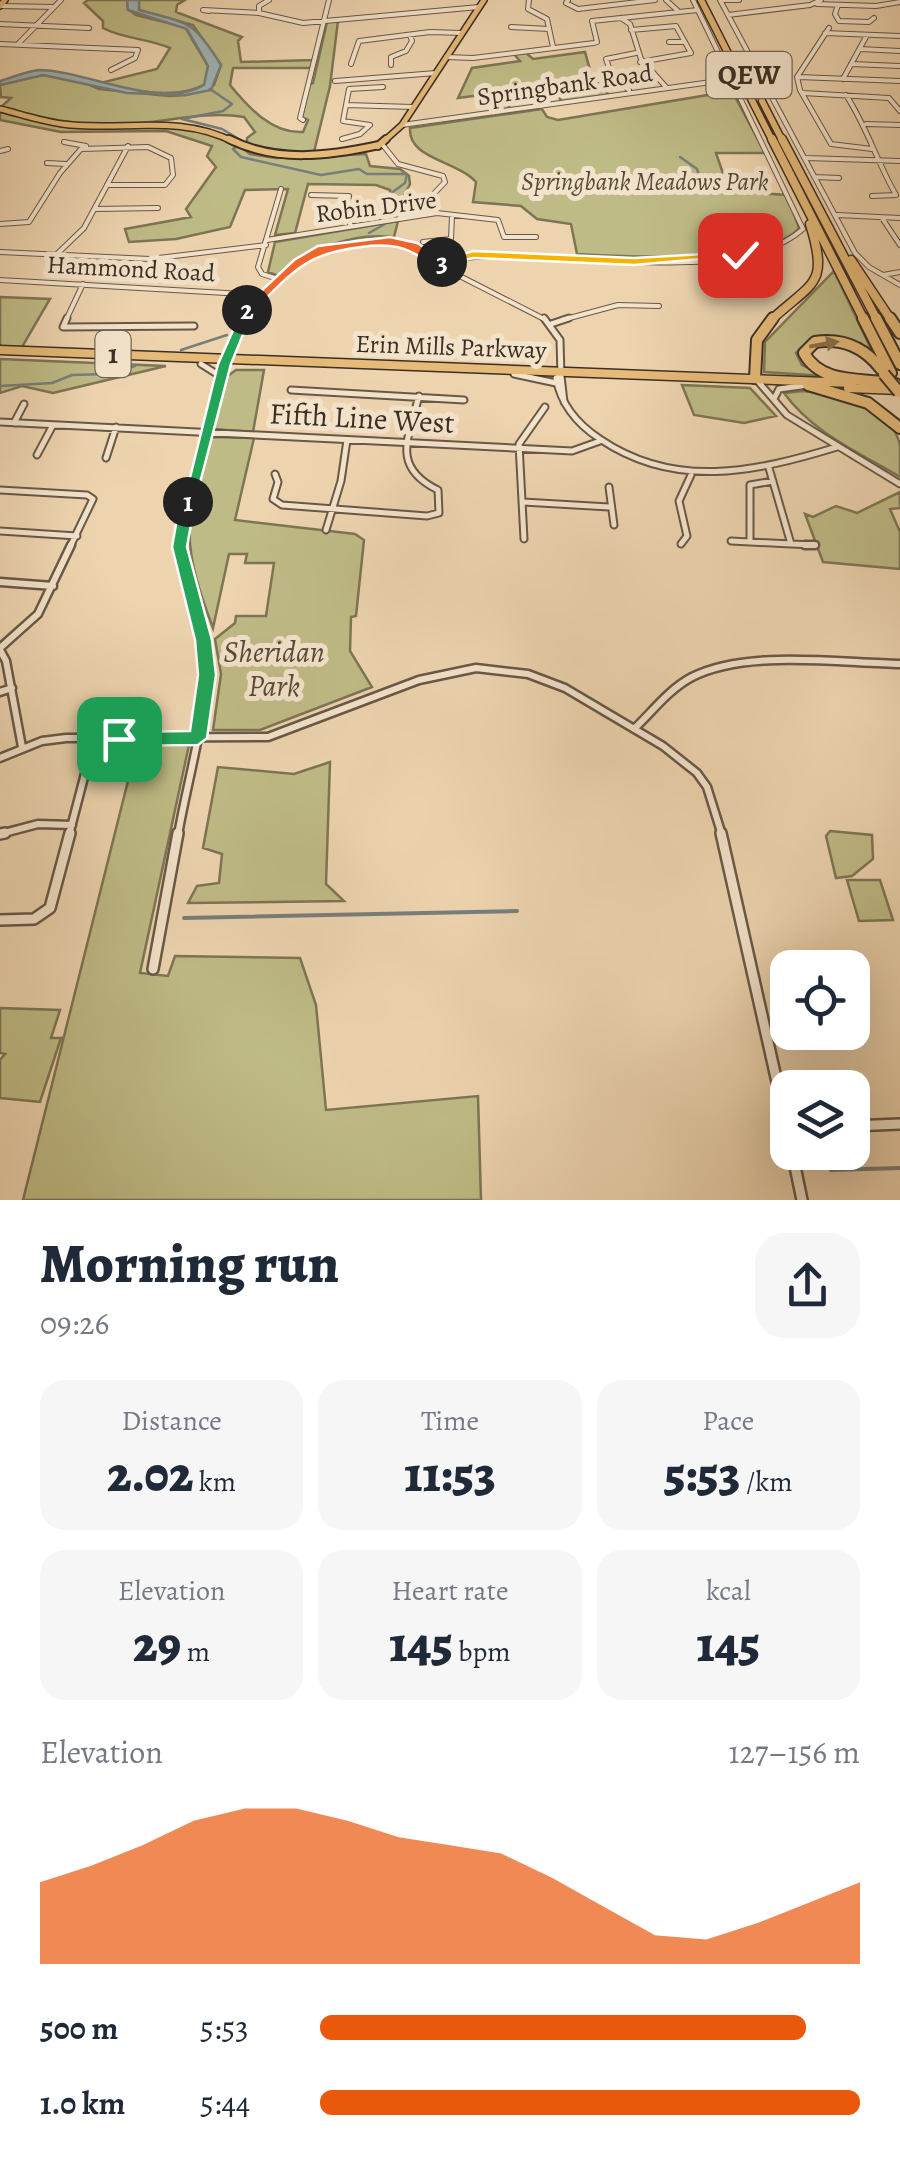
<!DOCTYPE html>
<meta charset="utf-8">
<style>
body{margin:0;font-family:Alegreya,serif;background:#f6f6f7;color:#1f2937;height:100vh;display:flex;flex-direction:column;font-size:38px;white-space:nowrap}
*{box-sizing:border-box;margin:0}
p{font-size:32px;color:#747a83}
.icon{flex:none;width:55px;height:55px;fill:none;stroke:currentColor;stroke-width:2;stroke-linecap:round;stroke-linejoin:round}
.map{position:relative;height:1200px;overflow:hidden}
.panel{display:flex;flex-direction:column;background:#fff;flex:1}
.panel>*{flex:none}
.tools{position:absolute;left:770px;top:950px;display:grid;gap:20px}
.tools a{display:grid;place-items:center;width:100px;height:100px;border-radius:20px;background:#fff;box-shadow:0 10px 40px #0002;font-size:50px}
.pin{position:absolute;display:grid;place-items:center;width:85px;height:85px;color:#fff;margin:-42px;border-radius:20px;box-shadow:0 5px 15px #0006}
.km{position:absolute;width:50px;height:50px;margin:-25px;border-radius:50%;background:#222;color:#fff;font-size:28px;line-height:50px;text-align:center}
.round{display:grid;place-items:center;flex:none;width:105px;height:105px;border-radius:30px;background:#f6f6f7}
.headline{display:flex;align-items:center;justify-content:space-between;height:170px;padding:0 40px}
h1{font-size:55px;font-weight:800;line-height:75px}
.metrics{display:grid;grid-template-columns:repeat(3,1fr);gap:15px;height:170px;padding:10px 40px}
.metrics div{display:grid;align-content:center;border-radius:25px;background:#f6f6f7;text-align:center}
.metrics b{font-size:50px;font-weight:800}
.metrics small{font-size:28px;font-weight:400}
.metrics p{font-size:28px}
.chart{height:280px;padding:20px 40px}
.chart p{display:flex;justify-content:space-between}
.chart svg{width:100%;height:180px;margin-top:10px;fill:#ea580c;opacity:.7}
ul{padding:0 40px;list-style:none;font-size:32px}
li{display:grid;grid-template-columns:160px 120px 1fr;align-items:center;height:75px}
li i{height:25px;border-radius:12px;background:#ea580c}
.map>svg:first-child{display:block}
.green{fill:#bfbb86;stroke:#7d7555;stroke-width:2.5}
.water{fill:#9fb5b7;stroke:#777f7c;stroke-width:2.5}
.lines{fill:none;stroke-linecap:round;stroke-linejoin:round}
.stream-far1{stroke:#777f7c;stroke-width:2.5}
.stream{stroke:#777f7c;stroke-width:4}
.minor-far3-casing{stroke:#685847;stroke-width:6}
.minor-far2-casing{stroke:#685847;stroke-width:9}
.minor-far1-casing{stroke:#685847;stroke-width:11}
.minor-casing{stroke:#685847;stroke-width:14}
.major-far2-casing{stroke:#3b2f24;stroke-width:8}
.major-far1-casing{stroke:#3b2f24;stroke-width:10}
.major-casing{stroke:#3b2f24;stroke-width:11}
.highway-far2-casing{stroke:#3b2f24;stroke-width:9}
.highway-far1-casing{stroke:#3b2f24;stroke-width:11}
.highway-casing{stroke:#3b2f24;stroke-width:14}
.minor-far3{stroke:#f3e3cb;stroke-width:4}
.minor-far2{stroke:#f3e3cb;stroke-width:5}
.minor-far1{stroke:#f3e3cb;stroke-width:6}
.minor{stroke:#f3e3cb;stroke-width:9}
.major-far2{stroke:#e6ba78;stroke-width:5}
.major-far1{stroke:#e6ba78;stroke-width:6}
.major{stroke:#e6ba78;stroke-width:8}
.highway-far2{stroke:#e6ba78;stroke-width:6}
.highway-far1{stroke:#e6ba78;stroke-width:8}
.highway{stroke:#e6ba78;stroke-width:10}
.highway-bridge-casing{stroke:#3b2f24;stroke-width:14;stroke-linecap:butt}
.highway-bridge{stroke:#e6ba78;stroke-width:10}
.oneway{fill:#886e4a}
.split-1{fill:#22a559;stroke:#fff;stroke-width:2.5}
.split-2{fill:#22a559;stroke:#fff;stroke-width:2.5}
.split-3{fill:#f0652b;stroke:#fff;stroke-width:2.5}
.split-4{fill:#f5b400;stroke:#fff;stroke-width:2.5}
.labels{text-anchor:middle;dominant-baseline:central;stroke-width:10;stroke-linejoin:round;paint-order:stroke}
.far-street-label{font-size:25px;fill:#3b2f24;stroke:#f3e3cb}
.far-park-label{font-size:25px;font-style:italic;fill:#554b38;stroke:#f3e3cb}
.shield{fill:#f3e3cb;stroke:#726556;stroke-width:2.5}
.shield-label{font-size:28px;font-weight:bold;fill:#3b2f24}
.street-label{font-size:30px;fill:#3b2f24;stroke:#f3e3cb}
.park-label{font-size:30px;font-style:italic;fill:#554b38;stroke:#f3e3cb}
</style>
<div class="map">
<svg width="900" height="1200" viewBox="0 0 900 1200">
<rect width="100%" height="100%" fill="#edd4af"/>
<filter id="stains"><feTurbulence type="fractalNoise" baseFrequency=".002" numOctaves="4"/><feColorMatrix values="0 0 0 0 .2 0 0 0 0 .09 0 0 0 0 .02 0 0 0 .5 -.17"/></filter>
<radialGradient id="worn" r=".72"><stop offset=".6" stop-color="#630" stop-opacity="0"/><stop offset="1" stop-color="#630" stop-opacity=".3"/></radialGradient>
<path class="green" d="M88 0H127L128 9 136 15 185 27 208 66 205 84C179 100 127 91 100 83L157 69 170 48C147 38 123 39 103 28V21L84 3Z
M139 0H185L177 5 176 12 242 37 238 41 241 62 313 60 311 68H233L230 85C248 107 272 134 303 132L308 120 302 117 309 85 313 83 327 22 338 21 330 86 314 152 269 151 247 146V138L255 132 244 117C203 110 160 124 118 125 77 126 39 117 0 108L11 98 1 97 0 85 43 75 83 82 99 89 169 96 186 95 214 85 221 65 193 25 139 10Z
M525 52 533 59 585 52 592 77 609 95 562 102 552 85 510 91 509 109 497 110V93L458 98 472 68 520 61 513 53Z
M732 91 765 153H716L729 191 787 195 799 228C771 263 623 257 577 254L571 224 537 219 521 206 473 202 476 182C456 160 408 159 410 128L542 109 547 117 558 120Z
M0 112 66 125 179 126 232 140 250 154 276 158 366 154 370 166 400 169 409 176 410 184 395 213 392 212 390 190 376 185 308 184 295 233 275 235 288 189 245 190 230 227 176 239 129 242 125 229 191 217 186 209 216 167 207 156 212 146 166 131 61 132 0 120Z
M398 221 394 237C350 232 313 249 279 276L268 272 275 242Z
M834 271 871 349C846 338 817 329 796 353L802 365 825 376 764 372 765 342Z
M0 297 50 299 22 347 0 346Z
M0 359 166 366 53 393 22 386 0 393Z
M236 370H264L253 432 211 429 225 378Z
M682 385 750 388 776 416 744 423 694 415Z
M803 391C835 394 893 406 900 446 900 455 900 467 900 477 858 452 813 433 784 393Z
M212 437 254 438 235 520 355 534 364 540 356 616 351 617 350 651 372 687 260 730H213L221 674 215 639 235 623 236 616H266L274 563H245L247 554H229L213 628C181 544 185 525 206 439Z
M900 492V508L890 509 900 532V569L823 562 805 514 813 517 836 506 857 513Z
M137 745H189L140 973 168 976 175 956 300 958 316 1005 326 1110 478 1096 481 1200H23Z
M330 762 326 884 344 901 188 903 197 886 219 883 222 854 203 848 218 767 294 774Z
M830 831 872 835 873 859 852 876 836 878 826 836Z
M847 880H880L893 920 859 921Z
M0 1008 60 1010 51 1038H61L40 1102 0 1098V1060L5 1054 0 1053Z"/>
<path class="water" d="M127 0H139V10C190 24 192 19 221 65L211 90 186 95 127 93 43 75 0 85V81C12 78 26 71 39 70 85 70 161 111 204 85L208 66 187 29 128 10Z"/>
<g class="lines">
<path class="stream-far1" d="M210 89 232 104 223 111 182 119 222 129 244 142
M237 146 233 149 241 157 321 175 359 169 367 174H407L405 183 390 194 387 218
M680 157 697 169 704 189
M369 233 385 224
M181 350 227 335
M0 386 52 383 72 375 107 374 135 366"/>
<path class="stream" d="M184 918 517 911
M831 1170 900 1168"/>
<g class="minor-far3-casing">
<path id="minor-far3" d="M529 0 528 9 547 19 553 47
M568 0 566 3 578 9 655 0
M666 0 677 10
M720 0 855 253 869 267 900 285
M721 0H739
M817 4 876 6 900 2
M838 5 835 14 839 21 869 22 874 18
M0 6 54 7
M209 11 203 10 259 13
M259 13 303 23 479 7
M259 13V6L269 0
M728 15 810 5 821 0
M621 18 630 24 641 59 666 87
M0 24 89 28
M511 27 549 29
M829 28 797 77 800 90 831 144 872 149
M631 30 676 26 691 53 640 62
M825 33 900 36
M669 42H685
M0 44 138 50 135 58 111 70
M18 44 61 0
M860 49 900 51
M750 56H770
M446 57 473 58 594 43 597 42 592 21 698 10
M351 64 359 41 430 32 462 33
M851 64 900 66
M391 65V57L406 51 412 41 410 35
M799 77 900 81
M843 79 867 35
M335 81 436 73
M629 90 612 76 606 59 636 53
M803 93 889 98 900 111
M846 95C868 129 876 160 896 195L872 196
M346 105 413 107
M303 120 300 118 329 0
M866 124 900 125
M402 125 733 79
M342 139 360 134 370 125 343 121 349 89 383 87
M64 142 86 146
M382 144 398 164 443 176 445 182 424 204 426 214
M0 151 8 149
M806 158 900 161
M47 163 66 164
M815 177 839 178
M311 195 349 196 346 213 351 226
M95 209 158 208
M837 215 900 218
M882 218 900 245
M0 224 29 222 60 173 81 149 148 147 171 158 173 175 165 185H107
M267 240 437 213 498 220 504 237H536
M423 242 451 239 452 216
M0 252 150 259 266 245
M57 254 84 228 128 146
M436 263C536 237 727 296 803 229L693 0
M883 275 900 272
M278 279 262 274 258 267 281 189
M0 280 259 295
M66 320 83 284
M243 320 298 262 322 248 390 240 413 245 448 270 546 320
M562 320 618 305 659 306"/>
</g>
<g class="minor-far2-casing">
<path id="minor-far2" d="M67 318 63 327 194 326
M544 318 560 340 561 376
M551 324 569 318
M201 364 220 376
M514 374 556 383
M561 376 556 378C561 405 577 424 600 439 675 490 755 472 837 447
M561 376 564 402
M756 379 787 415 900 484
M291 390 464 400
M774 399 779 389 808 385
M0 422 572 451 600 441
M14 423 24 404
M37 455 53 425
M106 458 116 427
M275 474 278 482 273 499 282 505 427 516 439 513 438 490C391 467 408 438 419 396
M609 487 614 525
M0 490 87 495 93 499 70 547
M523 502 609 507
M326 530 341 481 347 440
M0 531 77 536
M524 539 519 444 545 407
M731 541 791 544 769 468
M750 541V485L773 481
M681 544 687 536 679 501 691 475
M791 544 815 545
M182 547 181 532 221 377 244 318"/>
</g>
<g class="minor-far1-casing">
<path id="minor-far1" d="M805 545H815
M0 582 53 586
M0 648 38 614 71 545
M0 650 6 661 22 747
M0 692 12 688
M634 729C652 712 669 689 692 677 747 649 839 663 900 664
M0 758 42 741 66 738 268 737 419 680 476 668 528 674 565 688 663 746 697 773 707 787 722 835
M0 834 38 824 72 825
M69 835 94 739
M178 835C186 788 205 720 207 674 208 629 183 589 181 545"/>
</g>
<g class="minor-casing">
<path id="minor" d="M721 833 788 1131
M0 834 5 833
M0 920 34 919 50 908 70 833
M153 969 178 833
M852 1126 900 1124
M792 1152 802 1200"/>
</g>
<g class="major-far2-casing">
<path id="major-far2" d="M0 6 5 0
M0 109C20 114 41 121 62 124 121 132 178 113 234 142
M383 142 402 125 484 0"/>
</g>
<g class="major-far1-casing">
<path id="major-far1" d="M229 139C276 163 329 156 379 145
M378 146 386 139"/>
</g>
<g class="major-casing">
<path id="major" d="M0 350 852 383
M848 388 900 390"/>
</g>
<g class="highway-far2-casing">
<path id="highway-far2" d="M701 0 773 142
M762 101 783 142"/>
</g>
<g class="highway-far1-casing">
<path id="highway-far1" d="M772 139 864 320
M782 139 877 320
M851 260 891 320
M771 320C814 281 829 285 810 224"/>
</g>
<g class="highway-casing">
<path id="highway" d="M863 318 891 373
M876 318 900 364
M890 318 900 333
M881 369C864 347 843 338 815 342L804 353C822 386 864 377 896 384
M755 378 757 340 773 318
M808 385 868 403 900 428"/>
</g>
<use href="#minor-far3" class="minor-far3"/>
<use href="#minor-far2" class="minor-far2"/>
<use href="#minor-far1" class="minor-far1"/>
<use href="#minor" class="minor"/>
<use href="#major-far2" class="major-far2"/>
<use href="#major-far1" class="major-far1"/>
<use href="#major" class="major"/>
<use href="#highway-far2" class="highway-far2"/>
<use href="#highway-far1" class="highway-far1"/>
<use href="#highway" class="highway"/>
<g class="highway-bridge-casing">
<path id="highway-bridge" d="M884 374 899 392"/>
</g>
<use href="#highway-bridge" class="highway-bridge"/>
</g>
<defs><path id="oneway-solid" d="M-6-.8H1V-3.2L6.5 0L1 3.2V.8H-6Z" transform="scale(2.5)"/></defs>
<use class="oneway" href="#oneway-solid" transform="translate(824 344) rotate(-10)"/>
<path class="split-1" d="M188 498 195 502 187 547 212 640 216 675 207 738 198 745 119 746 110 739 119 732 190 731 198 675 195 640 172 547 180 502Z"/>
<path class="split-2" d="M243 308 253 310 231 364 195 502 183 506 218 364Z"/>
<path class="split-3" d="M390 237 417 243 448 262 432 265C407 246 392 243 361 247 302 254 292 274 251 313L241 310 294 260 318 246Z"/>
<path class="split-4" d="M473 251 634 258 740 252 745 255 634 265 473 258 442 265 437 262Z"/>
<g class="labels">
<g class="far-street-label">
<text transform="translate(565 85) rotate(-8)">Springbank Road</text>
<text transform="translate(376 207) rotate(-7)">Robin Drive</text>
<text transform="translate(131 269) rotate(3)">Hammond Road</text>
<text transform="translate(451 347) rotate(2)">Erin Mills Parkway</text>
</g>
<g class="far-park-label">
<text x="645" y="182">Springbank Meadows Park</text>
</g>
<g class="shield">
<rect x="706.5" y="52" width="85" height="46" rx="8"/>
<rect x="95.5" y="331" width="35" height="46" rx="8"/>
</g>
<g class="shield-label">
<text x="749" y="75">QEW</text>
<text x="113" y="354">1</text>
</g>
<g class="street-label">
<text transform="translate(362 418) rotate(3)">Fifth Line West</text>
</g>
<g class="park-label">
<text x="274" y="652">Sheridan<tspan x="274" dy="34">Park</tspan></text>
</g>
</g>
<rect width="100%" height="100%" filter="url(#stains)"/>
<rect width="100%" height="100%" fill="url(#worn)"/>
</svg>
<div class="tools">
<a><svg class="icon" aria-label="locate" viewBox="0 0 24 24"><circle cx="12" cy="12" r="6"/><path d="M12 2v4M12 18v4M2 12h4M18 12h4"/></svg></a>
<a><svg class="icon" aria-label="layers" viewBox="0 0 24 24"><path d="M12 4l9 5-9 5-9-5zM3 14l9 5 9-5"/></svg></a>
</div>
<div class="pin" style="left:119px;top:739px;background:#1e9e55"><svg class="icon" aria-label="arrive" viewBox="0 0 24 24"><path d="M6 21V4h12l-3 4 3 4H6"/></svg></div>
<div class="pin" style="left:740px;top:255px;background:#d93025"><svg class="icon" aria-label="check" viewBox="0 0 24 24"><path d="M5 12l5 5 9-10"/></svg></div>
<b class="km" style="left:188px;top:502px">1</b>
<b class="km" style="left:247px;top:310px">2</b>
<b class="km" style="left:442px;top:262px">3</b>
</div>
<section class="panel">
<div class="headline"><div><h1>Morning run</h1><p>09:26</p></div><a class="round"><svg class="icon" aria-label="share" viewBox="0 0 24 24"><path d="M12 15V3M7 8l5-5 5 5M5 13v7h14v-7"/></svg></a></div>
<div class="metrics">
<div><p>Distance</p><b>2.02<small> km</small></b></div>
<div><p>Time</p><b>11:53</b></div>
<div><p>Pace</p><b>5:53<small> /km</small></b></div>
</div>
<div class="metrics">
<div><p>Elevation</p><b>29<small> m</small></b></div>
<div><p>Heart rate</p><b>145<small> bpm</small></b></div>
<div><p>kcal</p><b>145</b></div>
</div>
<div class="chart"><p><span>Elevation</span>127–156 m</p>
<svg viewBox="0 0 160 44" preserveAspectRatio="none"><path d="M0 44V24L10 20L20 15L30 9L40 6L50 6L60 9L70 13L80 15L90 17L100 23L110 30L120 37L130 38L140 34L150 29L160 24V44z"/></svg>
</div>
<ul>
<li><b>500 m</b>5:53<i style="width:90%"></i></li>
<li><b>1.0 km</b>5:44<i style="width:100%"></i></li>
</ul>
</section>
